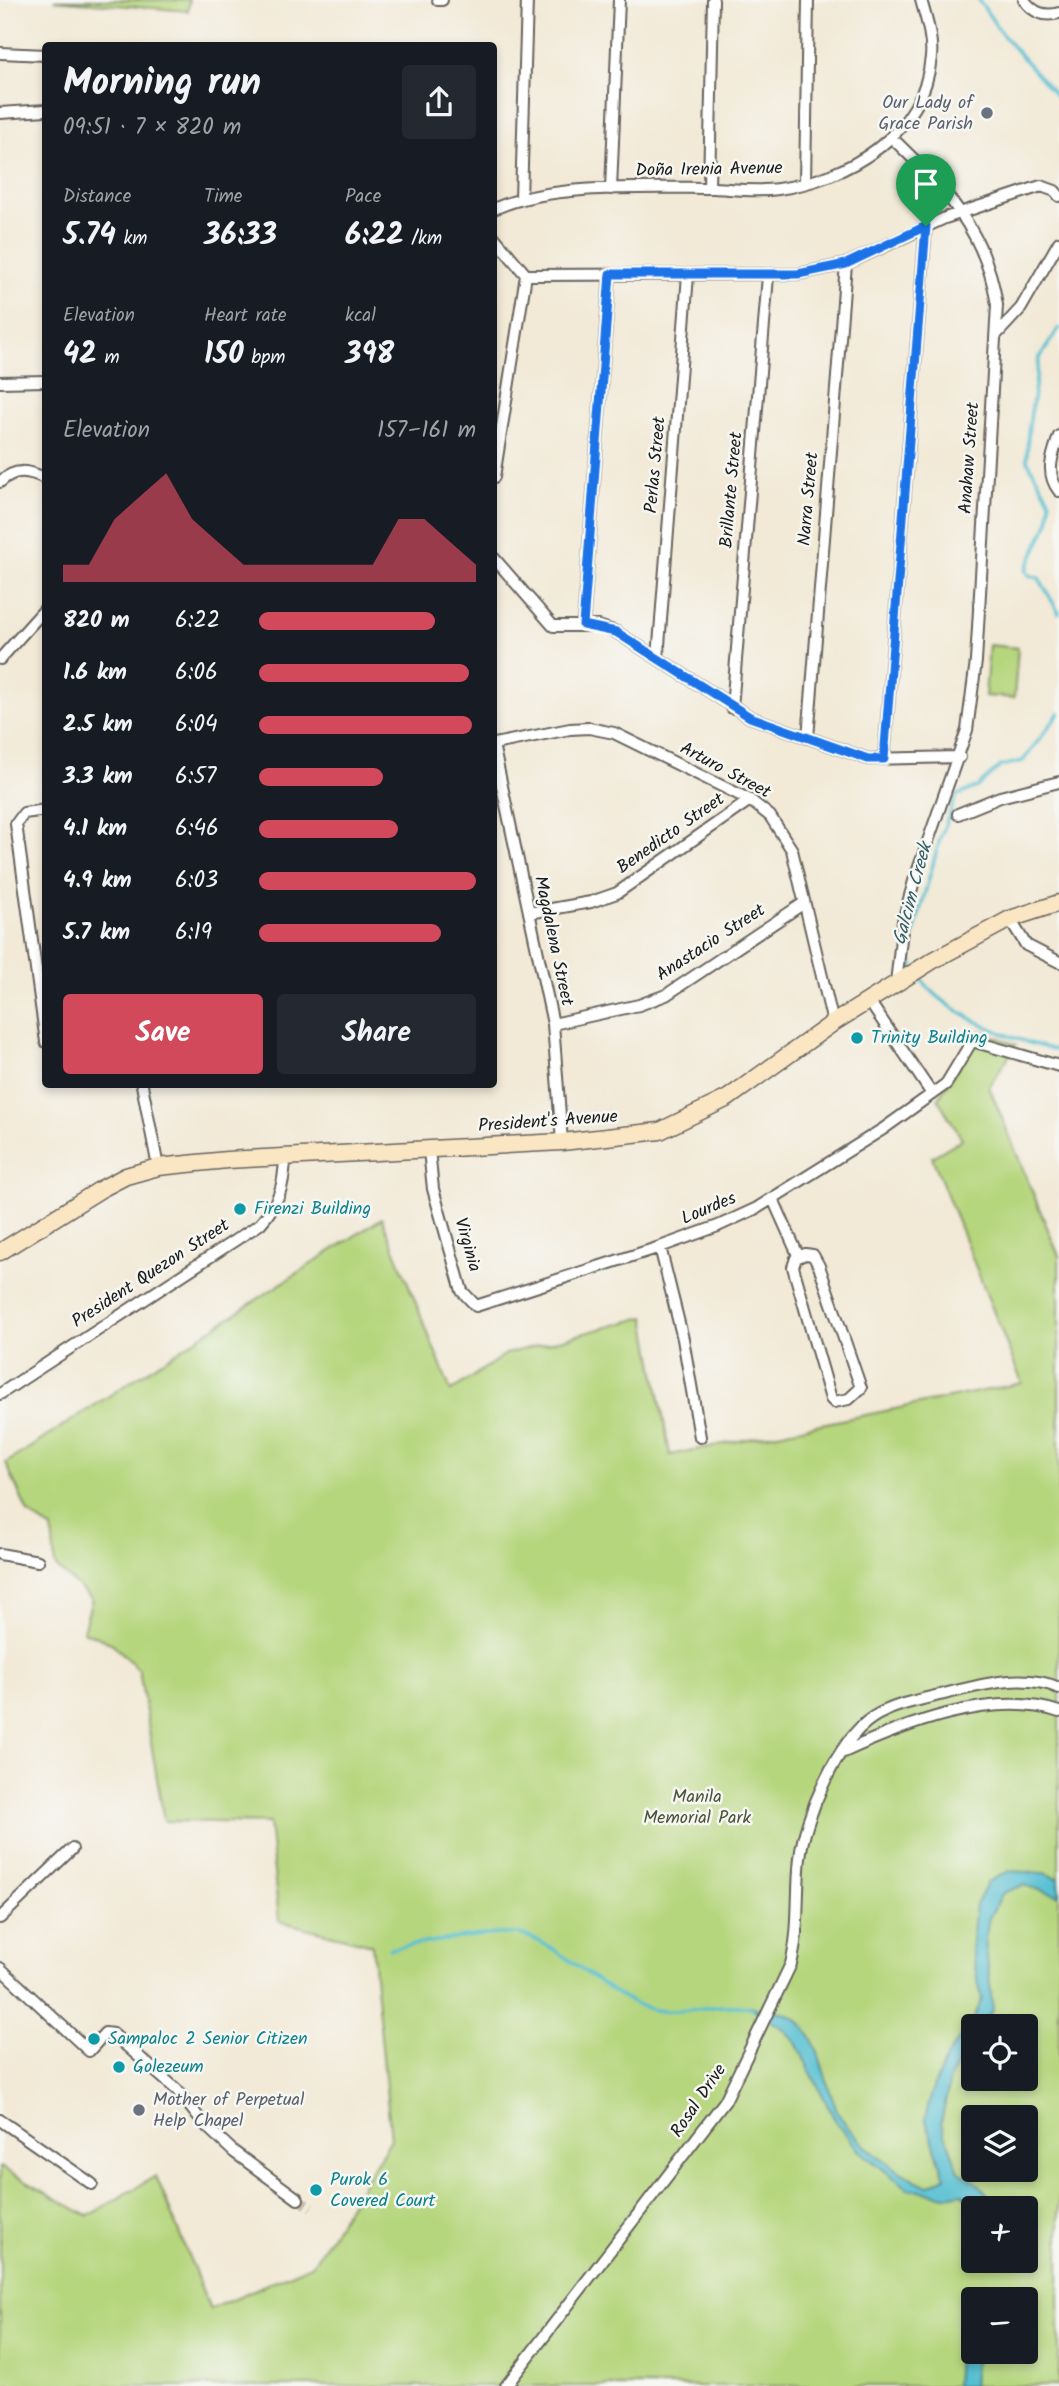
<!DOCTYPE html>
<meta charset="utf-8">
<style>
body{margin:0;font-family:Kalam,sans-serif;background:#242831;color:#f1f3f6;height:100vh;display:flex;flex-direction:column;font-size:26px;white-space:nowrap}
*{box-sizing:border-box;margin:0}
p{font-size:23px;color:#9ea1a6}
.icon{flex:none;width:38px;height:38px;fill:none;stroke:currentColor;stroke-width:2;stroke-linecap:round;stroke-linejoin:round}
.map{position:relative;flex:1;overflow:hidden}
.details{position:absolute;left:42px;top:42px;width:455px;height:1046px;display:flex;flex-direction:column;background:#171b24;border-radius:7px;box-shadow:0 4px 10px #0003}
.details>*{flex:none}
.buttons{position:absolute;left:961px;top:2014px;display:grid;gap:14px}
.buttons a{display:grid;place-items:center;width:77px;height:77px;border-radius:7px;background:#171b24;box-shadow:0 4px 10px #0003;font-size:35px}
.pin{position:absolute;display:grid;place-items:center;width:60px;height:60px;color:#fff;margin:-72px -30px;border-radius:50% 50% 50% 0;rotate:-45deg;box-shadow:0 0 7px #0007}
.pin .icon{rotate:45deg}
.round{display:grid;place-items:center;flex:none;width:74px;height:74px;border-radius:7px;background:#242831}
.headline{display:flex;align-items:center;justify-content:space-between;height:119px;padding:0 21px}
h1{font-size:38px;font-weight:700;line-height:52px}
.figures{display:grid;grid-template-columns:repeat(3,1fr);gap:10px;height:119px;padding:7px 21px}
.figures div{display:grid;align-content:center}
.figures b{font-size:30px;font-weight:700}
.figures small{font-size:19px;font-weight:400}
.figures p{font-size:19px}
.chart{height:196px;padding:14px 21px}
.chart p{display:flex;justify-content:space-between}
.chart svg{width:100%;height:126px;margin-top:7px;fill:#d1495b;opacity:.7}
.button{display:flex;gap:14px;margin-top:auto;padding:14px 21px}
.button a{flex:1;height:80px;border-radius:7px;background:#d1495b;color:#fff;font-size:28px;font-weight:700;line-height:80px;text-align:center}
.button a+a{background:#242831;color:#f1f3f6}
ul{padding:0 21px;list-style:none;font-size:23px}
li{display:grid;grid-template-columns:112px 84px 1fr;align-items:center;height:52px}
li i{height:18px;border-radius:9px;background:#d1495b}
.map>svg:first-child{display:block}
.green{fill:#b6d67d;stroke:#69794c;stroke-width:2;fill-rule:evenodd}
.water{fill:#55bfd1;stroke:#386e76;stroke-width:2}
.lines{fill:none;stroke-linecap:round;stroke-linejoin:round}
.stream{stroke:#55bfd1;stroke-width:3.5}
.street-tunnel{stroke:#c7c0b1;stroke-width:10;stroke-dasharray:10 5;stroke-linecap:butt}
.street-casing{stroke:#67645d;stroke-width:14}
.secondary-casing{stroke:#67645d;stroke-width:19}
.street{stroke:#fff;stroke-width:10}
.secondary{stroke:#fbe6c4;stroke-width:16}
.route-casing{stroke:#fff;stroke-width:14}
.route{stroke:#1a73e8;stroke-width:9}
.worship-dot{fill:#6b7280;stroke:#f6f6f2;stroke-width:2.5}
.culture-dot{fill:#0f9aa8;stroke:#f6f6f2;stroke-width:2.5}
.labels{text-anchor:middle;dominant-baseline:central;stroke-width:5;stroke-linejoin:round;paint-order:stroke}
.worship-label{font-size:18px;fill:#5b616d;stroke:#f6f6f2;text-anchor:end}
.street-label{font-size:18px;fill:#1c1c1c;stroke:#f6f6f2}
.culture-label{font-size:18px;fill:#0d838f;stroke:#f6f6f2;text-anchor:start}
.park-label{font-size:18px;fill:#4a5439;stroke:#f6f6f2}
.water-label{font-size:19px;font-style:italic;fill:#335d64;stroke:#f6f6f2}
</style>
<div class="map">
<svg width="1059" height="2386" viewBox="0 0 1059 2386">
<rect width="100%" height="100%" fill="#f6f6f2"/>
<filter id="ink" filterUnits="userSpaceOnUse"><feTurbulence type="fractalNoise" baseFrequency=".0143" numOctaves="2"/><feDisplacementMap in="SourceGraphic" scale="14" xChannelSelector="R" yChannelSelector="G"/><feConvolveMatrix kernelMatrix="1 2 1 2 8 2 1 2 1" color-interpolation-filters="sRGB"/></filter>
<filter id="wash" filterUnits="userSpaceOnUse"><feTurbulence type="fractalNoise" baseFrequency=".00686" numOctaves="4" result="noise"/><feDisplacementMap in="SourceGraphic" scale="28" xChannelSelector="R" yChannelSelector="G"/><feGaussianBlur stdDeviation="1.57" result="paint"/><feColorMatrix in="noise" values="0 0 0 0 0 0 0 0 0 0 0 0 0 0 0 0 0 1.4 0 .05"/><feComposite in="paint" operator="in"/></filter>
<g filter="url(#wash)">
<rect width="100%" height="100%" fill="#f2e9d6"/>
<path class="green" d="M54 0H189L188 11Z
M989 645 1018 648 1014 698 985 696Z
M981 1031 1016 1045 989 1087 1059 1256V2386H0V2167L88 2216 156 2176 210 2309 313 2264 391 2139 372 1945 279 1921 269 1823 164 1821 139 1670 113 1644 83 1631 92 1599 55 1566 52 1529 28 1513 6 1463 382 1218 451 1391 506 1354 645 1317 670 1455 1022 1383 932 1157 962 1139 938 1099ZM973 2026H1026V2079H973ZM973 2118H1026V2170H973ZM973 2208H1026V2261H973ZM973 2300H1026V2352H973Z"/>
<path class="water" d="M1009 1871 1044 1873 1059 1879V1896L1024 1885 1003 1893 989 1918 985 1939 993 2011 979 2026H973V2036L951 2075 941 2123 959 2171C977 2181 987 2189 995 2208H974L962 2193 946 2196 909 2189 859 2151 835 2120 795 2041 782 2028 750 2007C761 2009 776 2009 787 2014 822 2029 822 2082 838 2112 855 2144 896 2172 928 2186L945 2177 925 2118 934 2085 948 2054 973 2021 982 1999 971 1949 976 1905 988 1882Z
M973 2305V2352H976L973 2386H955L958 2339Z"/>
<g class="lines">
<path class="stream" d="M979 0 1001 33 1059 99
M1059 328 1039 359 1028 433 1027 460 1050 501 1049 521 1026 570 1029 575 1039 578 1059 613
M913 967 909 950 940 839 956 796 977 787 1001 766 1023 761 1059 713
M919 976C946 1015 1015 1041 1059 1051
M390 1949C418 1944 499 1929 523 1935 565 1947 602 1994 647 2008 682 2019 719 1998 753 2009"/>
</g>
</g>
<g filter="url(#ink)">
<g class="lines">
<path class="street-tunnel" d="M298 2199 311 2208"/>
<g class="street-casing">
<path id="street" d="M438 0H442
M1024 0C1034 13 1044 17 1059 13
M0 53 46 55
M0 113 46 110
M892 138C944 188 986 230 997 305L976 661 967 730 914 881 903 921 896 983
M805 183 808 0
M709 188 713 0
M611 189 619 0
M521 198 527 0
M494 209C548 183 652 188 714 188 734 189 757 192 778 189 848 179 924 134 931 57 933 39 926 18 921 0
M494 237 526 275 494 477
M526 275 798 274 846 264 945 218 1041 186 1055 191 1059 196
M996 335 1021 308 1059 242
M0 382 46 381
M1059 436C1052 456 1045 473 1059 491
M0 482C15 468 28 470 46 479
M494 558 553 626H598L616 632 750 717 868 759 960 757
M583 625 610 274
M658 658 688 275
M0 659 46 608
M732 708 768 276
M808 738 846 264
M494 744 570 729 589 728 614 733 750 800 770 816 792 850 833 1023
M494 749 553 1024 562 1142
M884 759 926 226
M46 810 24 813 16 824 46 1042
M958 814 1000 797 1059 782
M529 913 591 902 617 893 750 800
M1010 919 1026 945 1059 962
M869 1001 932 1094
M553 1024 639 1005 666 995 804 903
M142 1085 158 1167
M429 1150 433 1189 462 1291 476 1306 660 1247 718 1226 757 1208 883 1129 946 1084 972 1041 1059 1066
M773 1199 798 1255
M660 1247 683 1339 700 1437
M805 1254 813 1255 819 1266 861 1388 849 1399 834 1402 831 1399 793 1267 796 1258Z
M0 1394 260 1224C279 1203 284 1186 285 1158
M0 1554 38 1561
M844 1752C903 1725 994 1689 1059 1712
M0 1918 72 1849
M0 1968 89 2051 105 2033 113 2034 177 2090 203 2123 234 2152 298 2199
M0 2120 92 2184
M506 2386 725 2101 791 1964C800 1929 796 1894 800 1858 804 1818 838 1740 872 1718 893 1704 924 1699 948 1693 983 1684 1025 1673 1059 1688"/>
</g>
<g class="secondary-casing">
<path id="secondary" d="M0 1252 101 1189 126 1176 158 1167 227 1160 562 1142 660 1131 728 1098 833 1023 932 961 1010 919 1059 903"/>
</g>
<use href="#street" class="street"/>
<use href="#secondary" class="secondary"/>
</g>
</g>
<g class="lines" filter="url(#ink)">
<g class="route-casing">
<path id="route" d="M926 226 884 759H868L750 717 616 632 583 625 610 274H798L846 264Z"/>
</g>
<use href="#route" class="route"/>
</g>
<g class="worship-dot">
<circle cx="987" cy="113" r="7"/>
<circle cx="139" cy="2110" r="7"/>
</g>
<g class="culture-dot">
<circle cx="857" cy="1038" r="7"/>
<circle cx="240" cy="1209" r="7"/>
<circle cx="94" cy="2039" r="7"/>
<circle cx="119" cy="2067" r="7"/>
<circle cx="316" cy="2190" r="7"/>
</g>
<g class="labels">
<g class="worship-label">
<text x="973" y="103">Our Lady of<tspan x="973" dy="21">Grace Parish</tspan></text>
<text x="153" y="2100" text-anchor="start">Mother of Perpetual<tspan x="153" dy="21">Help Chapel</tspan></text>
</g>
<g class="street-label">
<text transform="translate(709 170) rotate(-1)">Doña Irenia Avenue</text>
<text transform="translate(970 458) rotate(-86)">Anahaw Street</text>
<text transform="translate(656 465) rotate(-85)">Perlas Street</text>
<text transform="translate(732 490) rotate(-85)">Brillante Street</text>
<text transform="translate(809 499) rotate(-85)">Narra Street</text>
<text transform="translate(725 771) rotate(28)">Arturo Street</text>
<text transform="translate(671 834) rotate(-35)">Benedicto Street</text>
<text transform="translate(553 941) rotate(78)">Magdalena Street</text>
<text transform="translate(711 943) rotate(-33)">Anastacio Street</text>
<text transform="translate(548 1122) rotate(-4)">President's Avenue</text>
<text transform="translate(709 1209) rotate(-23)">Lourdes</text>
<text transform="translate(467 1245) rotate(74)">Virginia</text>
<text transform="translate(151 1274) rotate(-33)">President Quezon Street</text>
<text transform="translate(699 2101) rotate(-56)">Rosal Drive</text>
</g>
<g class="culture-label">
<text x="871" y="1038">Trinity Building</text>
<text x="254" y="1209">Firenzi Building</text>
<text x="108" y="2039">Sampaloc 2 Senior Citizen</text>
<text x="133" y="2067">Golezeum</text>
<text x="330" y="2180">Purok 6<tspan x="330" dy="21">Covered Court</tspan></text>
</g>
<g class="park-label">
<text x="697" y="1797">Manila<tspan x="697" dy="21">Memorial Park</tspan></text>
</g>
<g class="water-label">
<text transform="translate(913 894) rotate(-75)">Galcim Creek</text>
</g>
</g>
</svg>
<div class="buttons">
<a><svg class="icon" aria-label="locate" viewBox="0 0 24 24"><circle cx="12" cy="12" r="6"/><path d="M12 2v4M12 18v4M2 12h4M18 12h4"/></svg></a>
<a><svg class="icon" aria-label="layers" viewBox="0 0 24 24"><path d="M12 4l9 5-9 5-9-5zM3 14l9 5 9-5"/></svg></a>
<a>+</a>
<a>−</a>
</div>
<div class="pin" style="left:926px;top:226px;background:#1e9e55"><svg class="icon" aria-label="arrive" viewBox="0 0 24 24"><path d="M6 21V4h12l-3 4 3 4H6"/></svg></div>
<section class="details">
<div class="headline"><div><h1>Morning run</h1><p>09:51 · 7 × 820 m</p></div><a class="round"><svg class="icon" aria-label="share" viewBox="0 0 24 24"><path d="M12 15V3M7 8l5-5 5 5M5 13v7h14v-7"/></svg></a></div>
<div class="figures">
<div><p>Distance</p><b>5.74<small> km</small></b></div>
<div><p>Time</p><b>36:33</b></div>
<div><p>Pace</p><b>6:22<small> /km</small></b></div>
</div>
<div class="figures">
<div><p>Elevation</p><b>42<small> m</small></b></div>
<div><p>Heart rate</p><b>150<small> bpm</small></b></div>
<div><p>kcal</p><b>398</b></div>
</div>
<div class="chart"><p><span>Elevation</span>157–161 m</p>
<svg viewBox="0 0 160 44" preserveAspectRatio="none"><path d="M0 44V38L10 38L20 22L30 14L40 6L50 22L60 30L70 38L80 38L90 38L100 38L110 38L120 38L130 22L140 22L150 30L160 38V44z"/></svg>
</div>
<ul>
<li><b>820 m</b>6:22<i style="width:81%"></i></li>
<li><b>1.6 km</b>6:06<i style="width:97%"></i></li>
<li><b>2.5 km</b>6:04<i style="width:98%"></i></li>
<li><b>3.3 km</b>6:57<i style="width:57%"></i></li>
<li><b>4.1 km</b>6:46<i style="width:64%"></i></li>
<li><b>4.9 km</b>6:03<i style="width:100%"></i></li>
<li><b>5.7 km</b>6:19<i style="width:84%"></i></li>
</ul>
<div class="button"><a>Save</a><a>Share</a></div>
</section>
</div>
